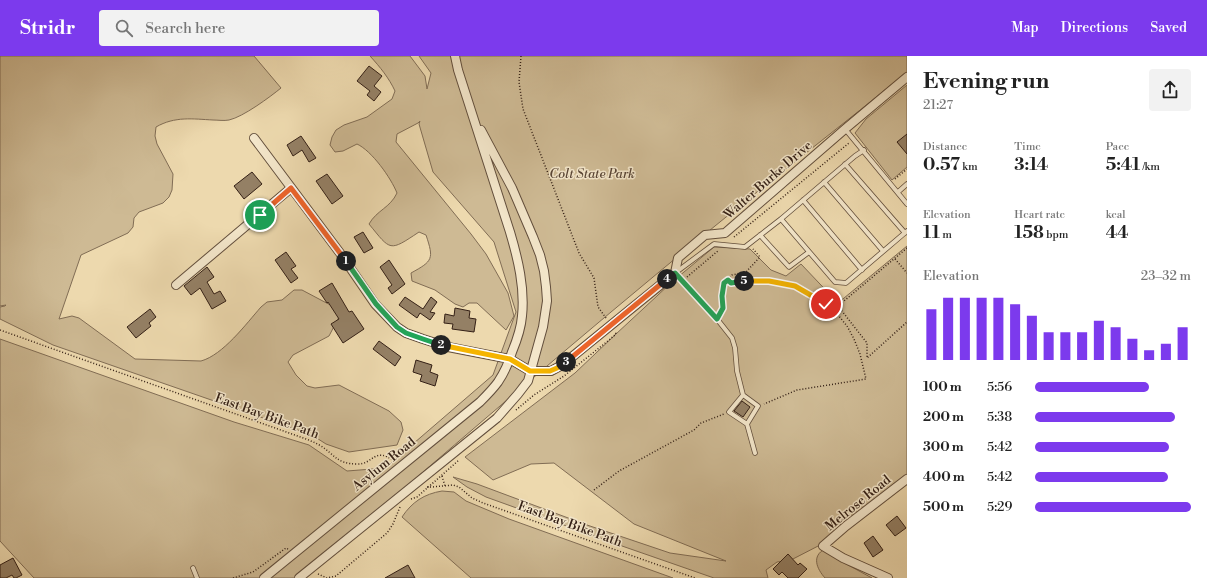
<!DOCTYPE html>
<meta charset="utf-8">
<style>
body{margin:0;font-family:"Libre Bodoni",serif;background:#f2f2f2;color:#222;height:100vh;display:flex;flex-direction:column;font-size:15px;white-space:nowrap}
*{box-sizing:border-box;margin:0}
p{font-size:13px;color:#767676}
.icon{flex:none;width:22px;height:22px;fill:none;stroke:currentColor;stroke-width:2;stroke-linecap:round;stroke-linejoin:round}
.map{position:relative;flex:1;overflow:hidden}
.sheet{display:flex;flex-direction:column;background:#fff;width:300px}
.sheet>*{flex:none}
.pin{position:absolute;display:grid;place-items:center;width:34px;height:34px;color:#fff;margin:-17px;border:2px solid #fff;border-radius:50%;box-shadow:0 1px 4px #0007}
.km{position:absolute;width:20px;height:20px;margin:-10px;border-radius:50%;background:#222;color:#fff;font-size:11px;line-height:20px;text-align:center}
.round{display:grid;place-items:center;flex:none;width:42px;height:42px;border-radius:4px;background:#f2f2f2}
.overview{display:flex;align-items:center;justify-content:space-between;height:68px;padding:0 16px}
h1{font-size:22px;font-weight:700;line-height:30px}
.figures{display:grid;grid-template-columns:repeat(3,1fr);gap:6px;height:68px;padding:4px 16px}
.figures div{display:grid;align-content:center}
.figures b{font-size:17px;font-weight:700}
.figures small{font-size:11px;font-weight:400}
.figures p{font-size:11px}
.chart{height:112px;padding:8px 16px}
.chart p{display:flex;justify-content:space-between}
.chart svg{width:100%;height:72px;margin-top:4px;stroke:#7c3aed;stroke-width:6}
ul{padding:0 16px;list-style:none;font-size:13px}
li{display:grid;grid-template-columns:64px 48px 1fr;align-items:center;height:30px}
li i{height:10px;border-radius:5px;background:#7c3aed}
header{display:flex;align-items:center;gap:24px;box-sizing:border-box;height:56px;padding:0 20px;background:#7c3aed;color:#fff}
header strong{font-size:19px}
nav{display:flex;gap:22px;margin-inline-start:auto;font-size:14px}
.search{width:280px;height:36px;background:#f2f2f2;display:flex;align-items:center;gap:10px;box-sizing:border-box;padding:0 14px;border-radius:4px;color:#767676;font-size:15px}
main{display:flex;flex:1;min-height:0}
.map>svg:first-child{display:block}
.green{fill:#ceba94;stroke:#816d55}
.building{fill:#948065;stroke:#342016}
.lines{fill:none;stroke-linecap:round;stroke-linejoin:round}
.service-casing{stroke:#624e3c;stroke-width:5.5}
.minor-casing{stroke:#624e3c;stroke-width:10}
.path{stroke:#342016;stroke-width:1.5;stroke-dasharray:1 2;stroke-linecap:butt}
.service{stroke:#f3e6ca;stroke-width:4}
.minor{stroke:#f3e6ca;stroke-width:8}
.split-1-casing{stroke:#fff;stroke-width:8}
.split-2-casing{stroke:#fff;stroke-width:8}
.split-3-casing{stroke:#fff;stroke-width:8}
.split-4-casing{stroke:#fff;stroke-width:8}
.split-5-casing{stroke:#fff;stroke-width:8}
.split-6-casing{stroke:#fff;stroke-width:8}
.split-1{stroke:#f0652b;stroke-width:5}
.split-2{stroke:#22a559;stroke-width:5}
.split-3{stroke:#f5b400;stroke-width:5}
.split-4{stroke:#f0652b;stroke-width:5}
.split-5{stroke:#22a559;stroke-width:5}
.split-6{stroke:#f5b400;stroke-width:5}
.labels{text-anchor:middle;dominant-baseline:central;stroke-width:3;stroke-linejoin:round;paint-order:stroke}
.park-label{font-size:13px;font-style:italic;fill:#5a4636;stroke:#f3e6ca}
.street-label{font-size:13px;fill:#342016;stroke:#f3e6ca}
</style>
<header>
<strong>Stridr</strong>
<div class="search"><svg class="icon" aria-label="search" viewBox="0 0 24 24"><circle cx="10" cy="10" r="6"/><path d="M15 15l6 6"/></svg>Search here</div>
<nav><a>Map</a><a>Directions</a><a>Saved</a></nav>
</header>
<main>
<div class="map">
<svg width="907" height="522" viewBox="0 0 907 522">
<rect width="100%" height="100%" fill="#edd9ae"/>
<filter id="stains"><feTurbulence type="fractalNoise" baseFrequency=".005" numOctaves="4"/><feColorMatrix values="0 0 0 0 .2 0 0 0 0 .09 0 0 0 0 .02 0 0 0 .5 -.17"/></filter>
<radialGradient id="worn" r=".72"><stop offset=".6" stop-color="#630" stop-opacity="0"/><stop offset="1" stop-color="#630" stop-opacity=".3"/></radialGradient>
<path class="green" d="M0 0H254L281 32C270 41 243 61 229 64 224 65 218 64 213 64 193 63 175 60 156 71L155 80 157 88 173 118 172 134 169 141 163 147 139 156 134 162 133 171 128 177 81 199 59 263 72 260 79 262 135 303 201 305C223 299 246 268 261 251L267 246 282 244 294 234H302L336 252 340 259 329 280 293 299 288 306 296 319 307 330 315 332 339 329 389 355 401 366 403 374 397 389 349 396 326 388 312 379 53 289 0 263V251L5 250 6 249 0 250Z
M370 0H410L425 20 427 33 431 17 419 0H907V16C844 68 778 118 715 170 574 285 437 404 300 522H34L0 485V283L234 366 309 389 347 415 385 412 493 319 516 256 494 186 433 116 419 68 420 65 418 67 397 78 396 86 471 178 486 198 508 237 514 260 506 274 477 247H469L463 251 455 248 435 234 412 225 411 217C433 205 434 203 426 179L419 176C389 196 391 195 369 168 377 154 390 152 397 137 391 122 372 95 357 88L343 95 335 96 330 89 332 81 336 74 344 69 367 61 392 43 395 35C389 22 380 11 370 0Z
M907 29V111L892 124 855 77 866 63Z
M907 190V418L822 488 791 504 777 506 766 514 768 522H714L622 490 486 441 467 431 453 421 477 428 587 469 670 497 726 505 634 468 554 407 531 408 493 424 465 401 575 317 616 278 672 226 714 191 750 193 771 214 786 220 801 208 838 247Z
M442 435 454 436 466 445 509 463 673 522H471L402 461C412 446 424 438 442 435Z
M825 493 837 503 872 522H825C817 513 811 500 825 493Z"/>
<path class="building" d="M369 10 382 20 374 30 381 36 374 45 367 39 370 35 357 25Z
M907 78V98L897 86Z
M301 80 316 102 309 106 302 94 293 100 287 89Z
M252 116 262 128 244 143 234 130Z
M327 118 343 140 332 148 316 125Z
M363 176 373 192 364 197 354 181Z
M286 196 296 210 291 213 298 222 291 227 275 204Z
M389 204 405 228 392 238 388 232 392 229 380 211Z
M207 211 214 221 207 226 214 238 220 235 226 245 212 253 200 232 191 239 184 230Z
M332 227 349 256 352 255 364 273 343 287 331 268 339 263 328 246 327 247 319 235Z
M405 241 423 253 431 241 437 246 430 256 435 257 430 264 420 257 417 262 399 249Z
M455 252 470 255 469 262 476 263 474 276 452 273 453 268 444 267 445 258 454 260Z
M150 253 156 261 149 267 151 270 136 282 127 271Z
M379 285 401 301 395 310 373 293Z
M416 304 432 309 430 316 438 319 435 330 420 325 422 319 413 316Z
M742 345 750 351 743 361 734 355Z
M897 460 906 472 895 480 886 469Z
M873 480 883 494 873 501 864 487Z
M788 498 798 509 800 507 807 513 798 522H788L782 516 779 519 773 513Z
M13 502 22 519 16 522H14L12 519 6 522H0V509Z
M408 509 415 522H385Z"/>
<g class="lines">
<g class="service-casing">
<path id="service" d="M845 73 907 148
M864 94 855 100 781 163 835 226 846 227 907 175
M845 108 905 177
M824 126 883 195
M898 136 907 128
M803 144 862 214
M760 179 789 211 809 196
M743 339 729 356 747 368 758 350 743 339 737 315 735 292 732 282 717 263 675 217 714 188 745 191 781 163
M747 368 755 397
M193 512 197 522"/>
</g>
<g class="minor-casing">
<path id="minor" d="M254 82 340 197 375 248 397 271 406 277 423 283 448 291 510 303 530 315H551L562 309 675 217 678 202 705 179 725 177 845 73 907 21
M176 229 291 132
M264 522 480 346C486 340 493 333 498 326 504 317 509 306 512 296 517 284 521 273 522 260 525 232 518 203 510 176L458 14 455 0
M299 522 497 362 518 338 528 325 543 271 547 245 546 231 544 215 540 199 533 181 512 132 481 74
M888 522 843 502 823 490 846 470 907 423"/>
</g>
<path class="path" d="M521 0 519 26 523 53 579 197 594 222 598 251 606 262
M895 123 907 113
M734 181 849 87
M907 192 838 250 867 287V302L907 266
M895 203 907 217
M687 221 719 194
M728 224 731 227 744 225H769L795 231 826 248 838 259 847 270 854 283 860 298 866 323 797 334 764 348
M720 257 723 252 722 240 724 227 732 219 746 216 760 201 753 193
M0 274 306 383C311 385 316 387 321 390 335 399 337 408 357 408 373 409 374 390 394 405
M516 354 534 339 564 320 609 284 616 278 615 275
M442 420 445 430
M427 431H432L453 429 459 431 472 442 483 447 695 522
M594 434 619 415 694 374 701 367 724 358
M411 443 417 441 459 404
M318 518 327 522 336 520 387 477 393 468 400 451
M233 522 253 516 286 492 288 493"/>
<use href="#service" class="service"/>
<use href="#minor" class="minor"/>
</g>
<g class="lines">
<g class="split-1-casing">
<path id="split-1" d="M260 159 291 132 346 205"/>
</g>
<g class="split-2-casing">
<path id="split-2" d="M346 205 376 248 397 271 406 277 423 283 441 289"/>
</g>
<g class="split-3-casing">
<path id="split-3" d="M441 289 510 303 530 315H550L557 312 566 306"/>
</g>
<g class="split-4-casing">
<path id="split-4" d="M566 306 667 223"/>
</g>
<g class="split-5-casing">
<path id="split-5" d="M667 223 675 217 717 263 723 252 722 240 724 227 728 224 731 227 744 225"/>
</g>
<g class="split-6-casing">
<path id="split-6" d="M744 225H769L795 230 826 248"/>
</g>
<use href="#split-1" class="split-1"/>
<use href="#split-2" class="split-2"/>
<use href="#split-3" class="split-3"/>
<use href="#split-4" class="split-4"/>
<use href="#split-5" class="split-5"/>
<use href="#split-6" class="split-6"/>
</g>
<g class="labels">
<g class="park-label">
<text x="592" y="118">Colt State Park</text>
</g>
<g class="street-label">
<text transform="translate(768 124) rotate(-41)">Walter Burke Drive</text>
<text transform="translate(267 360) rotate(20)">East Bay Bike Path</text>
<text transform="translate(384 408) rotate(-39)">Asylum Road</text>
<text transform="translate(858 447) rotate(-39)">Melrose Road</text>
<text transform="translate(570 468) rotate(20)">East Bay Bike Path</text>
</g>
</g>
<rect width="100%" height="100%" filter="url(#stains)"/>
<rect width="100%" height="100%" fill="url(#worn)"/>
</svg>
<div class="pin" style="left:260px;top:159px;background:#1e9e55"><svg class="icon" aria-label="arrive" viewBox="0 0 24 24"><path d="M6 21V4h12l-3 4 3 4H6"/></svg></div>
<div class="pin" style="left:826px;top:248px;background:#d93025"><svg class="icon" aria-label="check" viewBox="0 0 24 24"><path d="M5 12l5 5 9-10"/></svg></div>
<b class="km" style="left:346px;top:205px">1</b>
<b class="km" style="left:441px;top:289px">2</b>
<b class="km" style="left:566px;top:306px">3</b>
<b class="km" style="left:667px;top:223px">4</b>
<b class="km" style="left:744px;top:225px">5</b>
</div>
<section class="sheet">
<div class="overview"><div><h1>Evening run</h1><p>21:27</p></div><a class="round"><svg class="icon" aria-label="share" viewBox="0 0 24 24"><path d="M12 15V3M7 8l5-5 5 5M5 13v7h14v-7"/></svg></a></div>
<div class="figures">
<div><p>Distance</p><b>0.57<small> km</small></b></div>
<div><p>Time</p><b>3:14</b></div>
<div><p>Pace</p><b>5:41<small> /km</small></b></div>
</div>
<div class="figures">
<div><p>Elevation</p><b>11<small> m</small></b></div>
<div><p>Heart rate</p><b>158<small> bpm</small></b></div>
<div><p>kcal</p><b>44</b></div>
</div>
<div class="chart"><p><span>Elevation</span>23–32 m</p>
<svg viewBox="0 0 160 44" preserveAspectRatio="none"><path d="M5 44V13M15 44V6M25 44V6M35 44V6M45 44V6M55 44V10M65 44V17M75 44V27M85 44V27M95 44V27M105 44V20M115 44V24M125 44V31M135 44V38M145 44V34M155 44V24"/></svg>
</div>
<ul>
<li><b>100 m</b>5:56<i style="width:73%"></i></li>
<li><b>200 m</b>5:38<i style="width:90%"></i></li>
<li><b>300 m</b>5:42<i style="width:86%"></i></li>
<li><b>400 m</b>5:42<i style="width:85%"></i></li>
<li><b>500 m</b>5:29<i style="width:100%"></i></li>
</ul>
</section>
</main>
